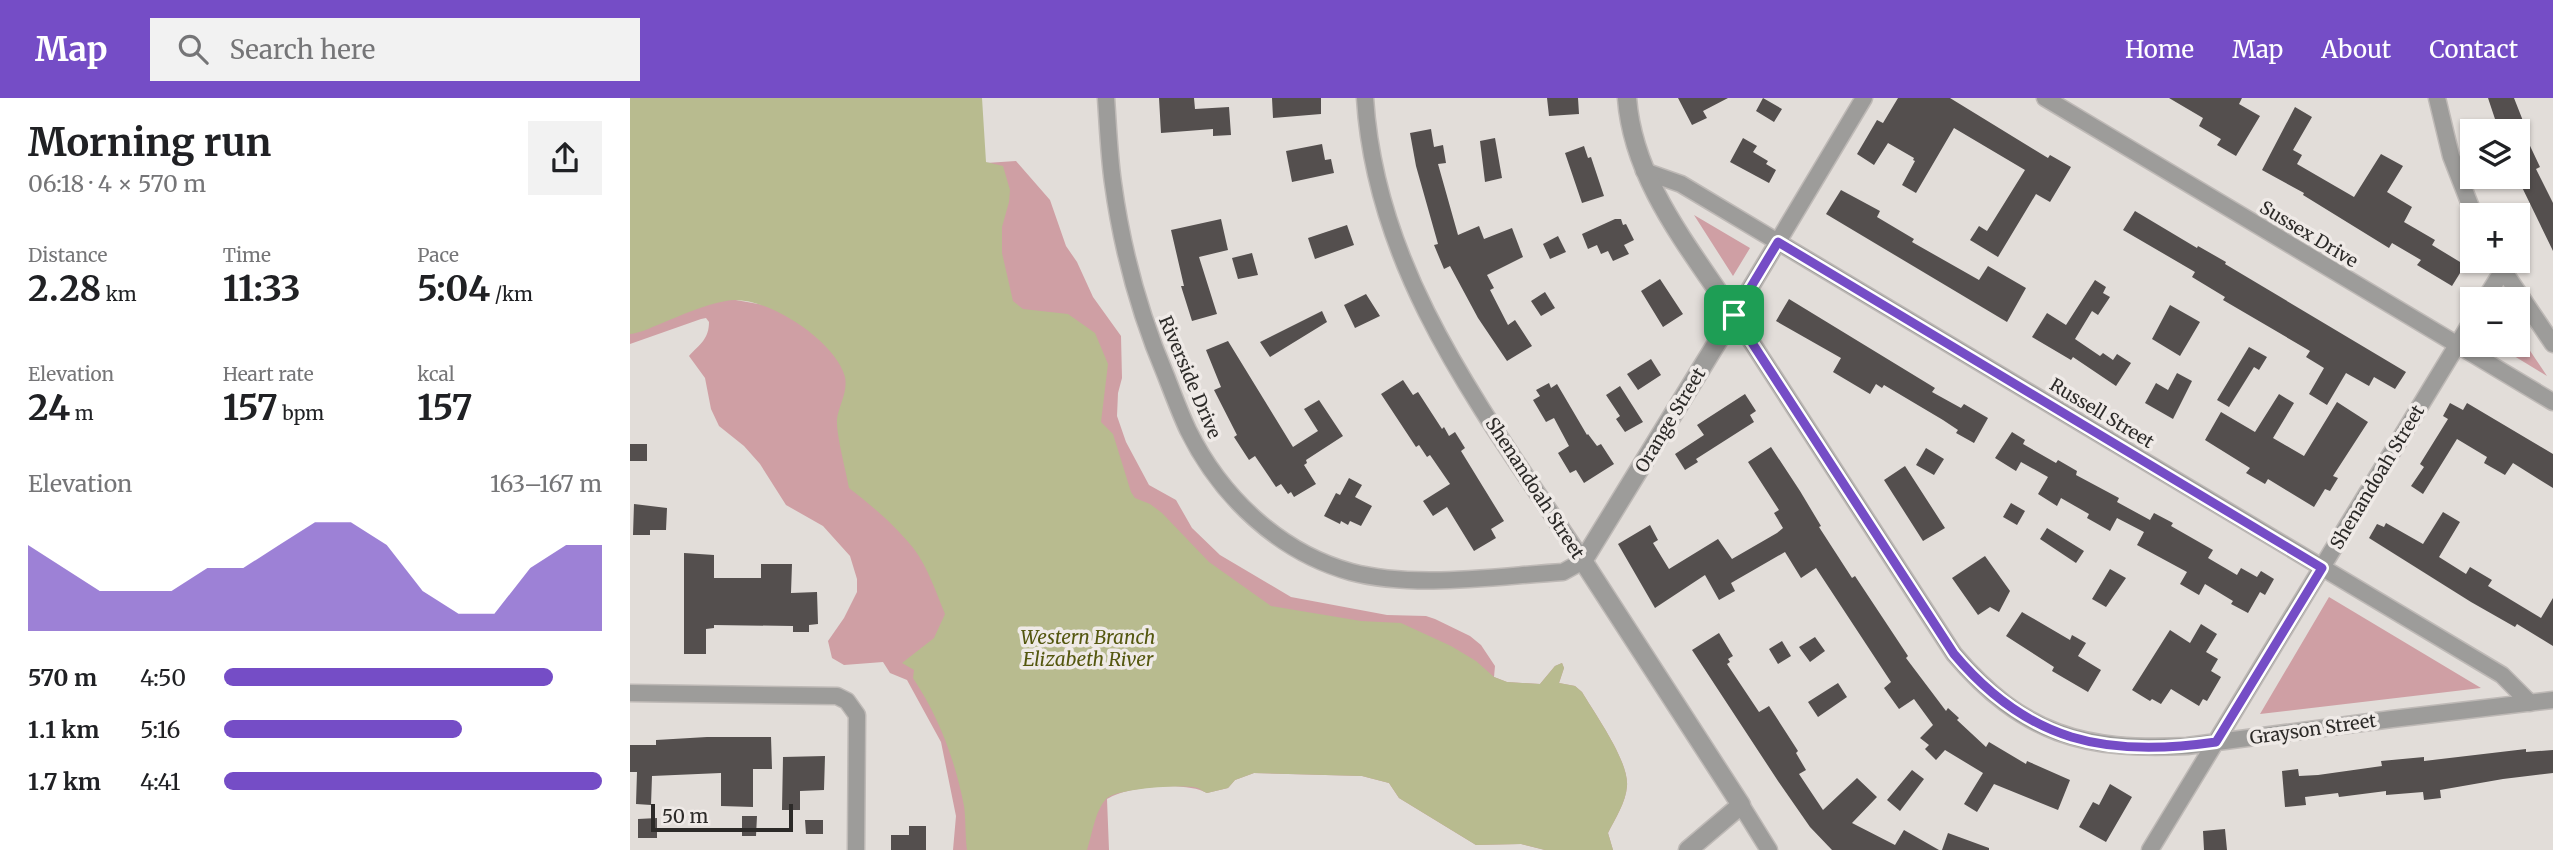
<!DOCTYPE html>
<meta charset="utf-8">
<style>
body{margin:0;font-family:Merriweather,serif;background:#f2f2f2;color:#202124;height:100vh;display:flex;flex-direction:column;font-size:26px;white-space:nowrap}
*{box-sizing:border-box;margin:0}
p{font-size:23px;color:#757577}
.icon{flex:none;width:38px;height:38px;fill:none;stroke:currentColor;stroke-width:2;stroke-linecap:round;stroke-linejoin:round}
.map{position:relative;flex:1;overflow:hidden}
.panel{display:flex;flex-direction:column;background:#fff;width:630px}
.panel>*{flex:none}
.buttons{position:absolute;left:1830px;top:21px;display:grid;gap:14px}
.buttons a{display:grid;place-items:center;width:70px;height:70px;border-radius:0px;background:#fff;box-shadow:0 2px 5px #0004;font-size:35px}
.scale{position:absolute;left:21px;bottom:18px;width:142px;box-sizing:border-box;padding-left:7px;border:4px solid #2c2a28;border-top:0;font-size:19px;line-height:24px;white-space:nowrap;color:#2c2a28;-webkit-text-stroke:5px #efeae7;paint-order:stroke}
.pin{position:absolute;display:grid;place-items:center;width:60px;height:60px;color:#fff;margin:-30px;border-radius:14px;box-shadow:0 4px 10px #0006}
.round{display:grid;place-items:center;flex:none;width:74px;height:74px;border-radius:0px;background:#f2f2f2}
.summary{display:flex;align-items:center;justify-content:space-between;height:119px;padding:0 28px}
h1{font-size:38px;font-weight:700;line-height:52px}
.stats{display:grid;grid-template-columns:repeat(3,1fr);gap:10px;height:119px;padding:7px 28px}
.stats div{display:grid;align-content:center}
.stats b{font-size:35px;font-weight:700}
.stats small{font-size:19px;font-weight:400}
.stats p{font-size:19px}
.chart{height:196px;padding:14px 28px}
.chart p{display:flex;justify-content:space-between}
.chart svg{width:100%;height:126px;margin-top:7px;fill:#754dc6;opacity:.7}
ul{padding:0 28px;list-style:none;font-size:23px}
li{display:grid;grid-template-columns:112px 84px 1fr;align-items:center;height:52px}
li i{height:18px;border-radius:9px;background:#754dc6}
header{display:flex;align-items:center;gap:42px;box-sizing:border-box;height:98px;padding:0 35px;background:#754dc6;color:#fff}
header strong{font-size:33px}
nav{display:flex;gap:38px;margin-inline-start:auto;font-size:24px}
.search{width:490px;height:63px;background:#f2f2f2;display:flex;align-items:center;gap:18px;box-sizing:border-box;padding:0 24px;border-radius:0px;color:#757577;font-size:26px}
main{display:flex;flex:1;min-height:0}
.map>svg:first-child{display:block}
.green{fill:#cf9fa4}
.water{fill:#b8bb8f}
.building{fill:#544f4e}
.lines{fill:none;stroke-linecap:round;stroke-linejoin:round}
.minor-casing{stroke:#beb9b6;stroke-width:19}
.tertiary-casing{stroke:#beb9b6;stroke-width:21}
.minor{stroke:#9d9c9a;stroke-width:16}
.tertiary{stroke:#9d9c9a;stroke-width:18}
.route-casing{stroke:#fff;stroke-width:14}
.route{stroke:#754dc6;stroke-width:9}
.labels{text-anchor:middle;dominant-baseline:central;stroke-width:7;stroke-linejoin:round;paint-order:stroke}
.street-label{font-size:18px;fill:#2c2a28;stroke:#efeae7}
.water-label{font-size:19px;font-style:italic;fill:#54570f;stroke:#efeae7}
</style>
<header>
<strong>Map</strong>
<div class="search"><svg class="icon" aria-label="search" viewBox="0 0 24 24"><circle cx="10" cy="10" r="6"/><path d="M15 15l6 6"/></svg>Search here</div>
<nav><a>Home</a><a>Map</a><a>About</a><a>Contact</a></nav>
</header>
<main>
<section class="panel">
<div class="summary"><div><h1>Morning run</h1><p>06:18 · 4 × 570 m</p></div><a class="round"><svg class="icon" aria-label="share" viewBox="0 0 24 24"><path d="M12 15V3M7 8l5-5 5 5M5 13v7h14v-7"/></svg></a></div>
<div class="stats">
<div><p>Distance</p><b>2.28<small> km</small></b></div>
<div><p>Time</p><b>11:33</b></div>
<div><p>Pace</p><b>5:04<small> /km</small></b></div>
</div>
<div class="stats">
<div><p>Elevation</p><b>24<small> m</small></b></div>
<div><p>Heart rate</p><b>157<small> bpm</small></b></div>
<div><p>kcal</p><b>157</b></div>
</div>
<div class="chart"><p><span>Elevation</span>163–167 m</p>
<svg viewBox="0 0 160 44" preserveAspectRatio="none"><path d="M0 44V14L10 22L20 30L30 30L40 30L50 22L60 22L70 14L80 6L90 6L100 14L110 30L120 38L130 38L140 22L150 14L160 14V44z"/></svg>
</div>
<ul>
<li><b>570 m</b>4:50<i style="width:87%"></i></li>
<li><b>1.1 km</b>5:16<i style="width:63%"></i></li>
<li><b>1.7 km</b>4:41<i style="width:100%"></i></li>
</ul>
</section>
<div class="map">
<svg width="1923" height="752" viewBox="0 0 1923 752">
<rect width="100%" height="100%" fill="#e2ddd9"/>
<path class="green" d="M386 63 420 102 436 148 447 164 463 199 491 238 492 280 488 295 487 318 496 344 519 387 546 402 562 430 590 457 661 499 757 517 796 518 805 521 840 538 851 547 865 568 864 579 877 584 910 586 925 568 932 565 934 570 929 585 945 588 952 594C965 616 999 663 997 688 996 704 985 721 978 735L983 752H915L891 746 846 747 769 700 759 685 732 678 624 675 605 682 598 690 577 695C557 683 497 688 477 701L479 752H323L326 718 311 644 277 582 260 575 253 564 214 567 202 560 198 543 214 520 227 494V481L220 458 193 428 156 407 130 366 114 348 89 328 81 311 75 280 59 258C70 246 79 241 79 224L76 220 71 221 0 246V218L55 193 386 252 356 65Z
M1064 117 1120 150 1103 178Z
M1888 235 1917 278 1866 247H1888Z
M1699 499 1851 590 1630 616Z"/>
<path class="water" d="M0 0H352L356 64 373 68 380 92 379 104 372 129V155L383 203 393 211 438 216 465 235 478 266 471 324 483 336 501 394 505 400 520 406 532 415 579 464 641 508 731 523 771 525 821 548 846 563 864 579 877 584 910 586 925 568 932 565 934 570 929 585 945 588 952 594C965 616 999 663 997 688 996 704 985 721 978 735L983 752H915L891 746 846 747 769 700 759 685 732 678 624 675 605 682 598 690 577 695C576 695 568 690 568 690 553 686 487 690 476 701 465 713 462 737 457 752H337C335 738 336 722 334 708 325 662 309 619 283 580L284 572 272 565 304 540 315 516C306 494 298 470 284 451 266 428 241 407 219 390 216 372 206 337 207 321 209 307 218 294 215 279 205 242 133 195 96 203 73 207 52 217 30 226 20 230 10 235 0 236Z"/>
<path class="building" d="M529 0H564L565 11 599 9 601 37 583 38V31L531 35Z
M642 0H691V16L643 20Z
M917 0H948L949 16 919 18Z
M1048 0H1098L1073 13 1077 20 1062 27Z
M1133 0 1152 11 1144 24 1126 13Z
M1268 0H1320L1418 60 1420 57 1441 69 1420 104 1406 96 1368 159 1340 142 1349 128 1357 133 1395 72 1324 30 1286 95 1272 87 1285 63 1283 62 1284 60 1258 45 1244 67 1227 56 1247 22 1253 25Z
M1539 0H1612L1609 6 1630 18 1606 58 1587 47 1591 41 1569 28 1573 20Z
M1858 0H1884L1897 33H1893L1910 69 1906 71 1923 105V153L1888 81V33H1869Z
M1665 9 1682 19 1663 52 1672 57 1667 66 1724 99 1751 56 1773 68 1757 94 1782 109 1774 124 1805 142 1802 147 1835 167 1822 188 1787 167 1791 162 1762 145 1759 150 1673 97 1674 95 1632 72Z
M801 31 804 49 813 47 816 65 808 66 828 137 849 128 854 141 882 130 893 159 857 177 864 190 860 192 878 227 885 222 902 248 877 263 848 220 820 168 814 171 804 147 808 146 786 68 780 35Z
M865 40 872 80 855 84 850 43Z
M1113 40 1127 48 1123 54 1138 63 1136 66 1146 72 1139 85 1100 64Z
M692 46 695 62 701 61 704 75 662 84 656 53Z
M954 48 958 60 961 59 974 98 952 105 935 55Z
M1211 92 1250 113 1247 119 1284 141 1282 144 1349 182 1358 168 1396 190 1377 224 1196 116Z
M1505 113 1567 150 1568 148 1596 164 1595 166 1776 274 1765 291 1744 279 1739 288 1716 275 1697 307 1679 296 1694 270 1676 259 1680 253 1593 202 1595 199 1562 179 1565 174 1493 132Z
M591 121 598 152 569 159 587 216 562 223 551 188H554L541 132Z
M985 121H991L993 127 996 126 1004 142 994 147 999 156 983 163 978 153 971 156 967 147 958 151 952 136Z
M717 127 724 147 685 161 678 140Z
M928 138 936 154 920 161 913 146Z
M622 155 628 177 608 181 602 160Z
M1030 181 1053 216 1033 229 1011 193Z
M1465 182 1476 189 1473 195 1480 199 1468 217 1462 213 1445 241 1470 258 1473 255 1483 262 1487 256 1501 265 1486 288 1443 259 1441 262 1402 239 1417 215 1436 227Z
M915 194 925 210 911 218 901 203Z
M736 196 750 218 725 230 714 207Z
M1159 201 1305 290 1302 294 1331 310 1334 306 1358 320 1344 345 1326 335 1328 332 1313 322 1254 287 1252 290 1246 286 1240 296 1203 274 1211 260 1146 223Z
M1540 207 1570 224 1550 258 1522 241Z
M692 213 697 224 640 259 630 244Z
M598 243 663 349 688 333 674 311 689 302 713 338 676 362 677 365 674 367 686 386 664 399 661 394 658 396 651 386 646 389 625 358 619 362 604 339 607 337 584 292 591 289 576 252Z
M1619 249 1637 259 1629 272 1624 269 1599 309 1587 302Z
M1021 261 1031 277 1008 292 997 276Z
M1547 275 1562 283 1543 321 1515 305 1526 285 1538 292Z
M773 282 783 297 788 294 812 331 814 329 819 338 825 334 835 350 831 353 874 423 861 431 866 440 844 453 817 409 803 418 793 403 820 386 800 357 797 359 789 347 786 349 751 296Z
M919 285 921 290 927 286 957 337 958 336 967 348 971 346 984 366 954 385 946 372 940 375 928 355 939 348 924 320 916 324 903 302 910 298 906 292Z
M990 288 1013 324 995 334 986 321 990 318 976 297Z
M1115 296 1126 313 1120 317 1124 324 1066 361 1068 364 1055 372 1045 356 1074 337 1067 327Z
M1649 296 1664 305 1643 340 1674 358 1707 304 1738 324 1703 378 1708 380 1700 393 1695 391 1684 409 1638 381 1635 386 1616 375 1620 370 1575 342 1591 314 1625 334Z
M1820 305 1833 312 1837 305 1923 356V390L1883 365 1875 377 1854 365 1857 359 1827 341 1793 396 1781 388 1794 369 1790 366 1818 321 1813 318Z
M1382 334 1395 342 1393 346 1426 365 1428 362 1447 373 1446 377 1489 400 1487 404 1520 422 1524 415 1543 425 1541 428 1583 452 1578 460 1607 477 1611 470 1627 479 1631 473 1644 481 1635 497 1630 494 1618 515 1601 506 1603 503 1575 486 1569 497 1550 486 1557 474 1507 447 1514 434 1487 420 1480 433 1457 420 1459 416 1431 400 1427 408 1408 396 1418 379 1391 364 1386 373 1365 360Z
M0 346H17V363H0Z
M1141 349 1170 393 1191 428 1189 429 1222 480 1225 478 1278 558 1276 560 1316 613 1318 610 1329 620 1327 622 1356 649 1359 644 1396 666 1397 663 1440 682 1428 712 1364 686 1347 714 1334 706 1353 675 1315 652 1306 662 1295 651 1299 647 1290 640 1303 627 1284 601 1269 611 1254 590 1261 584 1186 470 1171 480 1155 454 1101 485 1105 493 1089 502 1075 477 1025 510 988 446 1020 427 1028 442 1023 445 1039 471 1088 441 1102 461 1147 435 1153 430 1144 415 1149 412 1118 364Z
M1296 350 1314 361 1304 377 1286 367Z
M1275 368 1315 430 1293 443 1254 382Z
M719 380 732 387 725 399 742 408 731 428 720 423 718 427 711 423 710 426 694 418 706 395 710 397Z
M1381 405 1395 413 1387 427 1373 419Z
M4 406 37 410 36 432H20V437H3Z
M1813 414 1830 424 1809 459 1836 476 1840 469 1862 482 1858 488 1911 520 1923 500V548L1887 526 1885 529 1841 504 1739 440 1747 426 1754 429 1756 425 1793 446Z
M1417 430 1454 453 1446 465 1410 441Z
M54 455 84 457V480H131V466H162L161 495 187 494 188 526 179 527V534H163V528L84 527V530L76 531V556H54Z
M1355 458 1380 493 1369 514 1360 509 1348 517 1322 480Z
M1480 471 1496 480 1476 509 1462 501Z
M1392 514 1440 542 1442 537 1456 545 1448 558 1471 572 1458 594 1422 573 1424 569 1376 538Z
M1571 526 1587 536 1576 554 1588 561 1581 573 1591 579 1577 603 1573 601 1569 608 1541 591 1531 606 1522 601 1520 603 1502 592 1540 532 1560 545Z
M1089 535 1103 558 1098 561 1100 564 1097 566 1129 614 1139 608 1168 653 1166 655 1176 672 1169 676 1193 712 1227 680 1247 699 1222 725 1265 747 1274 732 1309 752H1202L1180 729 1148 683 1062 552Z
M1185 539 1195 553 1180 564 1169 549Z
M1152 543 1161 558 1148 566 1139 551Z
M1208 585 1217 599 1188 619 1178 604Z
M77 639H141L142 671H123V709L91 708V675L22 678 21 707 6 706 7 674H0V647H26V642Z
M1896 651V654L1923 652V675L1873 681 1810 692 1811 700 1794 702 1793 694 1756 697V693L1709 699 1708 695 1675 699 1676 707 1655 709 1652 673 1668 671 1669 678 1688 677 1752 668 1751 663 1794 659V663Z
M195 658 194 692 170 693V712H152L153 659Z
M1282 672 1294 681 1270 713 1257 702Z
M1480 686 1502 699 1476 744 1449 729 1463 704 1469 707Z
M112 718H127L126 738H112Z
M27 720V740H8V721Z
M175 722H193V736H176Z
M279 728H296V752H261V737H279Z
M1595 731 1597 752H1574L1573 733Z
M1318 735 1359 750V752H1312Z"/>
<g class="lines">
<g class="minor-casing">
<path id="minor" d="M476 0C478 28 479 57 483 85 492 151 510 217 536 278 543 296 550 315 558 332 591 399 649 454 721 474 786 491 867 478 933 474L953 463C858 319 746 179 735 0
M1234 0 1104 217 1324 556C1393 637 1454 653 1557 648L1762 621 1923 602
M1415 0 1923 304
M1807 0 1821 58 1844 117
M1014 73 1051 86 1872 577 1900 605
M1867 163 1923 246
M1855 201 1873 172
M0 595 207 598 217 603 227 617 226 752
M1111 707 1139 752
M1520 752 1843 221"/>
</g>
<g class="tertiary-casing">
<path id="tertiary" d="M997 0C1003 83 1060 150 1104 217L953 463 1111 707 1058 752"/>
</g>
<use href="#minor" class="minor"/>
<use href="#tertiary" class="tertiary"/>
</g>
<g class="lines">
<g class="route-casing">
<path id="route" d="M1148 144 1692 470 1586 644C1476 660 1398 644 1324 556L1104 217Z"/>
</g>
<use href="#route" class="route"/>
</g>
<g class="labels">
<g class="street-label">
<text transform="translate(1679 136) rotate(31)">Sussex Drive</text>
<text transform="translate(560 279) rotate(67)">Riverside Drive</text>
<text transform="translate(1472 315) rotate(31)">Russell Street</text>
<text transform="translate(1040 322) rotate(-59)">Orange Street</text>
<text transform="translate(1747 379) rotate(-59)">Shenandoah Street</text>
<text transform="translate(905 390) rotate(57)">Shenandoah Street</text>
<text transform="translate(1683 631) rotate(-8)">Grayson Street</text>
</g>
<g class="water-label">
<text x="458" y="539">Western Branch<tspan x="458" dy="22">Elizabeth River</tspan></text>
</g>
</g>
</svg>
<div class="buttons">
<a><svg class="icon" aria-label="layers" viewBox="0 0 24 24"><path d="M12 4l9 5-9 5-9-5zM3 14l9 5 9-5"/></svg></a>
<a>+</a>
<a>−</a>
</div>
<div class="scale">50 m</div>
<div class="pin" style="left:1104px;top:217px;background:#1e9e55"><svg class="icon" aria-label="arrive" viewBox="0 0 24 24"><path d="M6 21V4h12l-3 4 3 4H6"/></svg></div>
</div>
</main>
